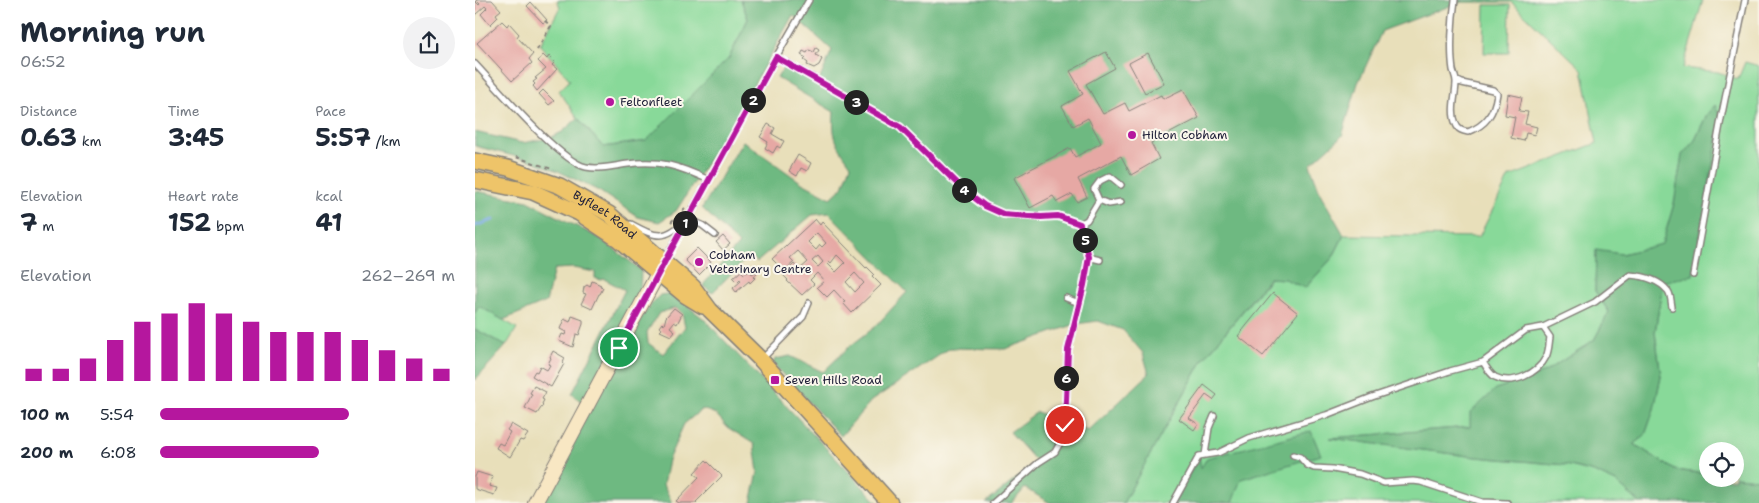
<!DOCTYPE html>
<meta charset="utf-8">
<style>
body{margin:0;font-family:"Shantell Sans",sans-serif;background:#f2f2f3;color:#1f2937;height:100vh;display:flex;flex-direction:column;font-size:19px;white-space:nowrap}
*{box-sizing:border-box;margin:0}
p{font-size:16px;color:#747a83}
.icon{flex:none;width:28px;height:28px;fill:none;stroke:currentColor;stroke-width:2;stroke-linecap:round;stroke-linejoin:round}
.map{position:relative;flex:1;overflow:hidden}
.panel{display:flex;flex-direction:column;background:#fff;width:475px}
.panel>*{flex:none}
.controls{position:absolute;left:1224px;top:442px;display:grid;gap:10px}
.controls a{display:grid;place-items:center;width:45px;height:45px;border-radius:50%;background:#fff;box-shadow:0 5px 20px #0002;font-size:25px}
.pin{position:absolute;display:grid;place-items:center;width:42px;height:42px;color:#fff;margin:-21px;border:2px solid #fff;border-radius:50%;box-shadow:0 1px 5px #0007}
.km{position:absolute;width:25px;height:25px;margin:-12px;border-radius:50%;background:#222;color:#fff;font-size:14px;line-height:25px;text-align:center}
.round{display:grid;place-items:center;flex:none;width:52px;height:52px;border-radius:26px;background:#f2f2f3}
.head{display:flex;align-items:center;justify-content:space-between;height:85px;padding:0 20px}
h1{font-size:28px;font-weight:700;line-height:38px}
.stats{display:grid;grid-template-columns:repeat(3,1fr);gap:8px;height:85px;padding:5px 20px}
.stats div{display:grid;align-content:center}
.stats b{font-size:25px;font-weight:700}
.stats small{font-size:14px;font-weight:400}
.stats p{font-size:14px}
.chart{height:140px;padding:10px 20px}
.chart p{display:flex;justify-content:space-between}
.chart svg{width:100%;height:90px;margin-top:5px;stroke:#b5179e;stroke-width:6}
ul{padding:0 20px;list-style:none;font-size:16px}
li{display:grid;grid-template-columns:80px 60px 1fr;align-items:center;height:38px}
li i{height:12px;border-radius:6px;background:#b5179e}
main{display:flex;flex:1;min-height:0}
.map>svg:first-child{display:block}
.green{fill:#88d999;stroke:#557e6a}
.forest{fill:#6eb981;stroke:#486e5e;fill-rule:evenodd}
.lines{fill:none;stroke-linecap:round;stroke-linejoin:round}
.stream{stroke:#75a8e1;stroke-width:3}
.building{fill:#e6a8a4;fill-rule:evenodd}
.lane-casing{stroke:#85807a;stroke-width:8}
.secondary-casing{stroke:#85807a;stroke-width:16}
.primary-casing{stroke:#85807a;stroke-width:18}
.path{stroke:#85807a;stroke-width:2;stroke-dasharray:4 4;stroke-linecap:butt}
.lane{stroke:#fff;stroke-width:5}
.secondary{stroke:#f8e7c3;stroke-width:14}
.primary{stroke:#eec469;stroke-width:15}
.route-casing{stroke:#fff;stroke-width:10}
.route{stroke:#b5179e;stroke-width:6}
.poi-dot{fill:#b5179e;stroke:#fbf7ec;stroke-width:2}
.labels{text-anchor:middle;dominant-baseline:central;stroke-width:4;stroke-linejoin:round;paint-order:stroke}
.poi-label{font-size:12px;fill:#22223b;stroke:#fbf7ec;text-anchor:start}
.street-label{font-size:12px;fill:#22223b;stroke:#fbf7ec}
</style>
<main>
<section class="panel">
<div class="head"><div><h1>Morning run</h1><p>06:52</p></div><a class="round"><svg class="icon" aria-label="share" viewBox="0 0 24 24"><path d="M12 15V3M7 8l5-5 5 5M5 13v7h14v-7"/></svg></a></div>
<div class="stats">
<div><p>Distance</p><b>0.63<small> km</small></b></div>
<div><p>Time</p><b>3:45</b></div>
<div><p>Pace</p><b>5:57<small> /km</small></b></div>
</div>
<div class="stats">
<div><p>Elevation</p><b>7<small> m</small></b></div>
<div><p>Heart rate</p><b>152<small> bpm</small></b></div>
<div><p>kcal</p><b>41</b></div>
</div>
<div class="chart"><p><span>Elevation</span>262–269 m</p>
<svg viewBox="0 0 160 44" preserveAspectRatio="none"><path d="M5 44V38M15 44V38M25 44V33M35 44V24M45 44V15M55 44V11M65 44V6M75 44V11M85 44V15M95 44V20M105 44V20M115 44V20M125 44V24M135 44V29M145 44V33M155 44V38"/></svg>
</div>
<ul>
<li><b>100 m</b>5:54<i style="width:64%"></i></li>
<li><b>200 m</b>6:08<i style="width:54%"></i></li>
</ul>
</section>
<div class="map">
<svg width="1284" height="503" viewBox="0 0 1284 503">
<rect width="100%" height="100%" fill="#fbf7ec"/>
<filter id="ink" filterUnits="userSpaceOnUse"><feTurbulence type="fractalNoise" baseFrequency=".02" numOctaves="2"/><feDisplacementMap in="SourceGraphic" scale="10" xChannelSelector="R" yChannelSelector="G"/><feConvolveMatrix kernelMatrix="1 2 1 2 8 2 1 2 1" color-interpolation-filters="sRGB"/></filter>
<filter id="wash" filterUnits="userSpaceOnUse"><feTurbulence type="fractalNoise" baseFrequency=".0096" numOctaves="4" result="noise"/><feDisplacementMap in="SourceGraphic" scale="20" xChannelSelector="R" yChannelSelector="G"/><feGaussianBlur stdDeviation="1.12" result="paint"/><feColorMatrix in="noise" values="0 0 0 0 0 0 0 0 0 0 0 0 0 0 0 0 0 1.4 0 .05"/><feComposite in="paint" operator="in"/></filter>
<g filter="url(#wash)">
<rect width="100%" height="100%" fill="#e8dfba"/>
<path class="green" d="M82 0H266L273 19 254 58 171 141 128 147 103 118 84 91 95 80 65 45 85 7Z
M986 0H1228L1208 68 1243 72 1263 79 1270 62 1284 66V479L1260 477V451H1232V474L1200 470 1159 444 1170 435 1179 409 1186 376 1180 332 1188 282 1232 114 1220 140 1207 155 1199 204 1187 245 1147 254 1121 251 1120 291 1134 312 1119 340 1070 372 1021 389 995 427 858 438 1001 457 1091 465 1119 472 1141 482 1165 503H734L727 482 724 457 698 503H648L728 360 795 278 810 279 830 288 858 257 869 235 1004 237 1034 177 1122 143 1107 69 1036 2H986Z
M1010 5H1035L1034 53H1009Z
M4 306 42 328 31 346 0 329V313Z"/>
<path class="forest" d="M266 0H986V2L907 31 883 83 867 136 835 165 846 195 869 235 858 257 830 288 810 279 794 278 728 360 648 503H575L550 488 537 503H511L562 462 535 432 562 412 613 431 674 374 668 353 648 330 623 321 601 324 530 349 475 348 396 401 366 436 298 364 300 359 315 356 348 372 374 347 400 327 432 292 354 213 337 215 282 262 275 255 237 293 228 285 264 244 227 208 268 141 327 183 356 198 368 187 376 165C361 144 357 138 359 112L302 78 309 67 344 81 357 50 318 15 259 120 201 211 184 222 163 217 124 191 83 171 58 161 0 146V132L47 143 75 138 87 132 103 118 128 147 171 141 254 58 273 19Z
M1240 105 1246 119 1218 275 1188 282 1180 332 1186 376 1179 409 1170 435 1159 444 1200 470 1232 474V479H1260V477L1284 479V503H1165L1141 482 1119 472 1091 465 1001 457 855 438 995 427V413L1021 389 1070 372 1119 340 1134 312 1120 291 1121 250 1147 254 1187 244 1199 204 1207 155 1220 140 1232 114Z
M0 191 53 201 126 239 166 270 165 298 108 403 97 394 150 290 129 279 125 280 120 278V272L98 268 79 269 71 302 28 320 4 306 0 313Z
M192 294 200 296 229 319 403 503H276L283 472 279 444 252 427 241 414 227 409 209 424 193 460 188 485 197 503H64L145 348 178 302 185 295ZM200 308 207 314 210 327 188 354 173 343 172 332 184 313Z
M0 329 31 346 0 380Z
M836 431 846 455 766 479 757 503H698L724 456 726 468 732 458Z"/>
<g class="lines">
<path class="stream" d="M0 226 18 220"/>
</g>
<g id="blocks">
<path class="building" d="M1 0H17L26 10 21 14 23 17 15 25 6 14 12 8 10 6 0 15V1L4 5 5 4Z
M56 2 72 20 68 23 52 6Z
M27 21 32 26 34 23 44 34 42 37 58 54 54 59 57 63 37 81 2 43Z
M341 48 344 50 341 55 347 59 344 65 339 68 332 65 333 63 329 60 331 58 326 55 328 51 332 53 334 50 339 52Z
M631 52 640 68 611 84 628 114 650 103 654 111 686 95 688 99 708 89 724 118 676 143 684 159 656 175 646 156 603 179 612 197 602 202 597 194 582 202 578 196 555 208 539 178 595 148 600 157 626 143 613 118 598 126 587 106 608 94 595 71Z
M673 53 689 83 670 93 654 63Z
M68 55 72 59 74 56 80 62 77 65 82 69 62 91 58 86 60 84 58 82 62 79 60 78 71 69 63 61Z
M68 90 79 101 74 105 64 94Z
M1033 94 1047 97 1044 111 1053 112 1050 124 1062 127 1060 135 1051 133 1049 141 1036 138 1040 117 1030 115Z
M293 124 300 128 297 134 309 141 305 148 302 146 298 153 290 148 293 142 285 137Z
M323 155 336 163 332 171 326 168 322 176 314 171Z
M340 219 345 225 347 222 391 268 392 267 399 274 397 276 406 285 377 313 368 303 370 302 359 290 352 297 342 287 349 281 342 273 335 280 339 284 327 295 312 281 313 280 308 275 319 264 324 270 333 262 323 251 315 258 319 262 309 271 297 259ZM342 233 351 243 347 247 345 245 341 250 333 242ZM362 255 370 263 361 272 353 264 355 262 356 263ZM343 256 348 262 343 267 337 261ZM380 273 389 283 380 292 371 282Z
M248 236 255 244 248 250 241 242Z
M222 248 235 261 236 263 224 275 210 260Z
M266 271 269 274 275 271 277 274 280 272 282 273 279 277 280 278 275 283 274 281 261 292 258 288 266 281 265 279 262 282 258 278Z
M117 281 126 285 125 287 128 288 125 294H124L117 309 106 304 111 294 108 293 109 287 112 285 115 287Z
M798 293 823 313 788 356 763 336Z
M199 308 207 314 202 324 199 322 195 327 200 331 196 336 185 331 187 329 184 327 187 323 189 325 191 317Z
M97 316 108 320V324L104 335 101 334 98 347 84 341 87 334 90 335 91 332 85 329 89 319 95 322Z
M78 351 90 358 88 363 89 364 76 387 57 376 60 371 62 372 65 366 72 370 75 365 73 364 76 358 75 357Z
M729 385 742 395 738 400 731 395 714 418 723 424 719 430 704 419Z
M59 386 71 392 67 399 69 400 67 404 68 405 62 414 50 408 57 394 55 393Z
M36 424 53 434 48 441 45 440 35 457 21 448 24 443 28 445 35 432 32 430Z
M231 460 247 476 221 502 222 503H204L201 501 224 477 219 473Z
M2 472 18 477 14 486 22 488 19 495 0 489V477Z"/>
</g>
</g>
<g filter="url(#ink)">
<use href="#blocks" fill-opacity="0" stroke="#85807a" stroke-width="1"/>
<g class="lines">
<g class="lane-casing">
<path id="lane" d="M980 0C977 20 975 50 978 70 979 74 981 77 981 82 981 95 975 111 981 124 983 130 988 131 993 132 1011 125 1019 114 1022 94L1018 90 987 83 981 80
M301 57 425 127 488 189 510 206 528 214 566 217 583 216 605 224 612 220 624 200 619 189 625 181 635 176 646 185
M0 64C21 86 85 162 111 167 125 170 139 166 153 164 186 160 204 166 234 180
M624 200 634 204 646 202
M156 224C182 238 190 241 212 219L227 225 240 235
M613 257 625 260
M190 260 301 57 334 0
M1218 275 1246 119 1270 0
M591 298 604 303
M1068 327 1120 302 1155 275C1169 276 1184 280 1193 291 1196 295 1196 302 1197 307
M288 358 328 317 334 303
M730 455 734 428 739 416
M818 455 825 457 832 465 839 468 858 469 885 474 909 483 938 481 946 482 1007 502 1032 503
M518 503 563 463 580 452 585 443 590 425 593 350 609 285 613 257 605 224
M698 503 724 456 743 453 774 438 851 415 897 397 975 371 1008 362 1051 330 1068 327 1075 337C1074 343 1074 351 1071 357 1063 373 1038 386 1020 377 1015 374 1011 367 1008 362"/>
</g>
<g class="secondary-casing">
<path id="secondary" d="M60 503 188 264"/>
</g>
<g class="primary-casing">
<g id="primary">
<path id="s1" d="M0 161 33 168 85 186 134 214 218 287 235 310 286 360 415 503"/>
<path d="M0 180 58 192 104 213 143 239 210 295 228 306"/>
</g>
</g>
<path class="path" d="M62 50 76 26 70 21
M41 157 77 169
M196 222 210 208"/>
<use href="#lane" class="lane"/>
<use href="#secondary" class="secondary"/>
<use href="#primary" class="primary"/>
</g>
</g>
<g class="lines" filter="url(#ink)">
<g class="route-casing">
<path id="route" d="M144 348 190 261 301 57 425 127 488 189 510 206 528 214 566 217 583 216 605 224 614 257 609 285 593 350 590 425"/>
</g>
<use href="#route" class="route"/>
</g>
<g class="poi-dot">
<circle cx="135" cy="102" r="5"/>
<circle cx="657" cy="135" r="5"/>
<circle cx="224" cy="262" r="5"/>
<rect x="295" y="375" width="10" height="10" rx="2.5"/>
</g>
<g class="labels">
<g class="poi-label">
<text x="145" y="102">Feltonfleet</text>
<text x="667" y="135">Hilton Cobham</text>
<text x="234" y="255">Cobham<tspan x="234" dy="14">Veterinary Centre</tspan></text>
<text x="310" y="380">Seven Hills Road</text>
</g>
<g class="street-label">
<text stroke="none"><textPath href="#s1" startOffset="142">Byfleet Road</textPath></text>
</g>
</g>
</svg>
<div class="controls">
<a><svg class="icon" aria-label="locate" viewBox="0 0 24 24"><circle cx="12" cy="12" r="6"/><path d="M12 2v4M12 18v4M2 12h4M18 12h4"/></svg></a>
</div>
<div class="pin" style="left:144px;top:348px;background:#1e9e55"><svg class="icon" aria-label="arrive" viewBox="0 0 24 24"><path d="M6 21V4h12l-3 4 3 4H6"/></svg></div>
<div class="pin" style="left:590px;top:425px;background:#d93025"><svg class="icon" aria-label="check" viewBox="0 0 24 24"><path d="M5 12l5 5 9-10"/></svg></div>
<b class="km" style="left:210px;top:223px">1</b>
<b class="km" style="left:278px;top:100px">2</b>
<b class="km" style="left:381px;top:102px">3</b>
<b class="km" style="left:489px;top:190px">4</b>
<b class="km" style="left:610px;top:240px">5</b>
<b class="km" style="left:591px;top:378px">6</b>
</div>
</main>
